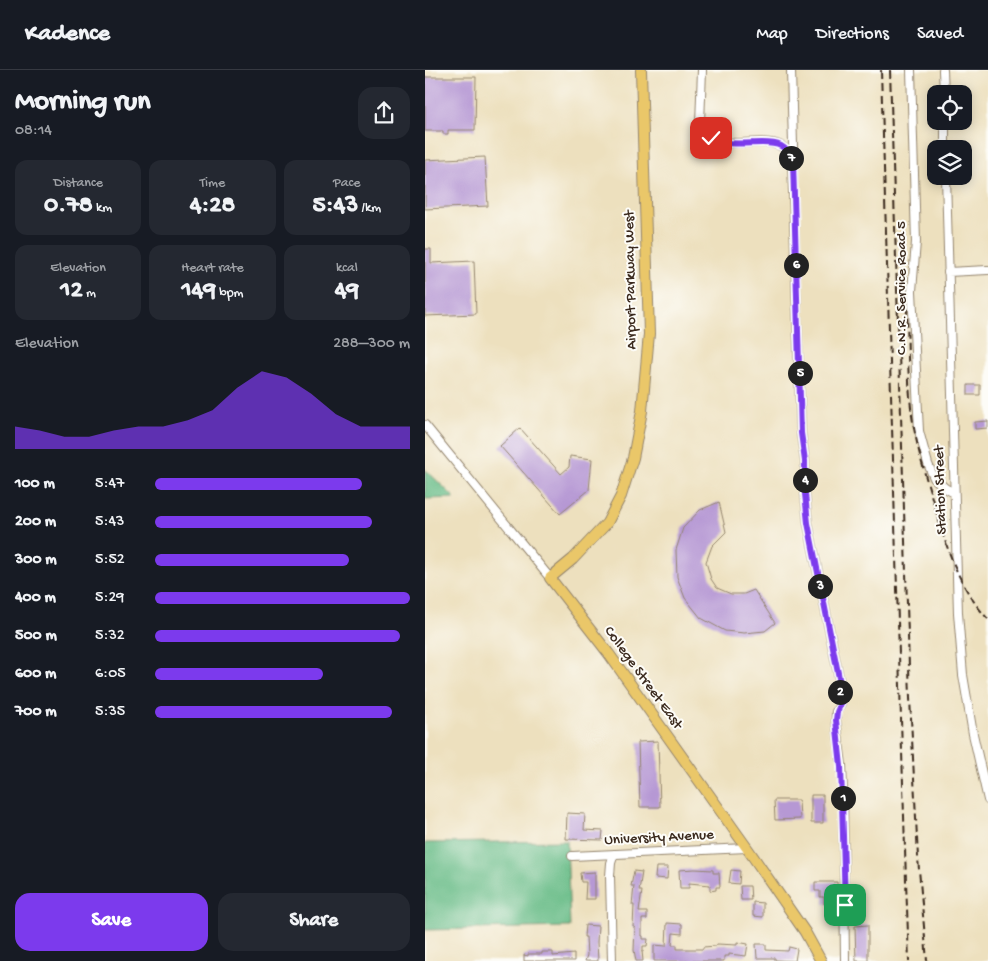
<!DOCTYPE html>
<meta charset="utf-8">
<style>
body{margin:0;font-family:"Gochi Hand",sans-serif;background:#242831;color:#f1f3f6;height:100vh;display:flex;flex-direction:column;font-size:19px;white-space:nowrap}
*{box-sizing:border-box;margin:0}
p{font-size:16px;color:#9ea1a6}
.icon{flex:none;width:28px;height:28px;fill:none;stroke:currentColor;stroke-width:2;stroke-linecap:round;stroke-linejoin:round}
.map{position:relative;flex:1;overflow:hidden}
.sheet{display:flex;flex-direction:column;background:#171b24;width:425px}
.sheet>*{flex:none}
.controls{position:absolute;left:502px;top:15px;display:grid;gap:10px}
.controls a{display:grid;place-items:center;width:45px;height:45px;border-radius:10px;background:#171b24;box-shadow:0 2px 12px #0003;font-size:25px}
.pin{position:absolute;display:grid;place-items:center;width:42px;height:42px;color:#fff;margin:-21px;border-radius:10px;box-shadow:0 2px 8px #0006}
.km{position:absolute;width:25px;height:25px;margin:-12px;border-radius:50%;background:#222;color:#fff;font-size:14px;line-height:25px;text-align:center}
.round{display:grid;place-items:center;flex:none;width:52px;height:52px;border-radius:15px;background:#242831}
.headline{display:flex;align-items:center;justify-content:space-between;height:85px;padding:0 15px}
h1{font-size:28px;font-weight:700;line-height:38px}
.figures{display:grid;grid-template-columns:repeat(3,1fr);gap:8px;height:85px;padding:5px 15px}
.figures div{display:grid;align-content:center;border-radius:12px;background:#242831;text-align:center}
.figures b{font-size:25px;font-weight:700}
.figures small{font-size:14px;font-weight:400}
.figures p{font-size:14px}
.chart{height:140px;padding:10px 15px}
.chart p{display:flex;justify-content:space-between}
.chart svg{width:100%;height:90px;margin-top:5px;fill:#7c3aed;opacity:.7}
.action{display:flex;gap:10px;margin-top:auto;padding:10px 15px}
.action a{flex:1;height:58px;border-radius:15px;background:#7c3aed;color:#fff;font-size:20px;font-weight:700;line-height:58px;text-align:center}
.action a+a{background:#242831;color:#f1f3f6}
ul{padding:0 15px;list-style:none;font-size:16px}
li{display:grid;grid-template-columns:80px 60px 1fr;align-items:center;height:38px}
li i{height:12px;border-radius:6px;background:#7c3aed}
header{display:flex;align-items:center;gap:30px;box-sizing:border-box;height:70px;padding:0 25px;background:#171b24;border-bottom:1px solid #363941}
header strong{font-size:24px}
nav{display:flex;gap:28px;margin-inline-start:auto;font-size:18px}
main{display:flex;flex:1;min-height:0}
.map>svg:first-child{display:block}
.forest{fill:#6cbe8a;stroke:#547454}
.building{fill:#b698d4}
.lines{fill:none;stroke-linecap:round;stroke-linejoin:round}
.minor-casing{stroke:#94856e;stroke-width:10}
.major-casing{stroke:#94856e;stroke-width:12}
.minor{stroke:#fff;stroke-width:8}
.major{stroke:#eac769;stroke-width:10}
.rail{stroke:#3b2a1e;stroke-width:2;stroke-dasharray:8 4;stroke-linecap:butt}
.route-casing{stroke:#fff;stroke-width:10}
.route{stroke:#7c3aed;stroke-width:6}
.labels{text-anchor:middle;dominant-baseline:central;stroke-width:4;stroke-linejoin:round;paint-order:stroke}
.street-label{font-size:15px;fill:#3b2a1e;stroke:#fdfcf7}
</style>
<header>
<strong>Kadence</strong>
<nav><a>Map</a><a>Directions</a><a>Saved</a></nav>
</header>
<main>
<section class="sheet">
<div class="headline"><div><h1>Morning run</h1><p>08:14</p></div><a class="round"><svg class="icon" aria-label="share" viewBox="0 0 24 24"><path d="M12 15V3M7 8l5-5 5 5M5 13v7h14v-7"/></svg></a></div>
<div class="figures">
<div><p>Distance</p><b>0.78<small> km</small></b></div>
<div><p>Time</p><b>4:28</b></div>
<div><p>Pace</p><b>5:43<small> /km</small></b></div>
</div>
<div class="figures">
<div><p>Elevation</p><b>12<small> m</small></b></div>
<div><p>Heart rate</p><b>149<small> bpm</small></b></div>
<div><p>kcal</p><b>49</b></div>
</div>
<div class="chart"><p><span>Elevation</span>288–300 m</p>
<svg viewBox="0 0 160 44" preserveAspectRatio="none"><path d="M0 44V33L10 35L20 38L30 38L40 35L50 33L60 33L70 30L80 25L90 14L100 6L110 9L120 17L130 27L140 33L150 33L160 33V44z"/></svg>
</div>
<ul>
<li><b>100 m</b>5:47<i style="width:81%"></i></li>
<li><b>200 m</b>5:43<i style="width:85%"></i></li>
<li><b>300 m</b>5:52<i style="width:76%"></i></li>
<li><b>400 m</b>5:29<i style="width:100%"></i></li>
<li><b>500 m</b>5:32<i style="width:96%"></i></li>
<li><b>600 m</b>6:05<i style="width:66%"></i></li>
<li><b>700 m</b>5:35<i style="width:93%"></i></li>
</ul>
<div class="action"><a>Save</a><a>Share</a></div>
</section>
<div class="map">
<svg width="563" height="891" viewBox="0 0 563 891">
<rect width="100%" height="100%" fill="#fdfcf7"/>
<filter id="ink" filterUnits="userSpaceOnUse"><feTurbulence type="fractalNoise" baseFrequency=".02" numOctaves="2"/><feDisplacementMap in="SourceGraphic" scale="10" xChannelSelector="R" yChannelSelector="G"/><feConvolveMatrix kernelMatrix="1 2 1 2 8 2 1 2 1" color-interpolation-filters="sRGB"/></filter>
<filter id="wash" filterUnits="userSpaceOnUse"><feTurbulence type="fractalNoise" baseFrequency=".0096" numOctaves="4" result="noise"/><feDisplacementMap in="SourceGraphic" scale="20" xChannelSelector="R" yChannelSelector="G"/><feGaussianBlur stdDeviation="1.12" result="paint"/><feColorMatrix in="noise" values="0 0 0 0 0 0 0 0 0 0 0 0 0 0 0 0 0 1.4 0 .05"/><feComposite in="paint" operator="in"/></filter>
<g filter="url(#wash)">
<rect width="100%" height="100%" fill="#ede0be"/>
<path class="forest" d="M0 399 30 428 0 429Z
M142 771 145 857 0 860V773Z"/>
<g id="blocks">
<path class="building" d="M0 7H51L50 60H23V64H18V61H0Z
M60 87 63 136 0 139V90Z
M0 179H6V193L49 191 51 244 0 246Z
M543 315H555V325H543Z
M563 351V358L550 359V352Z
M95 358 136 404 144 397 145 386 167 389 164 420 135 444 75 376Z
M294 432 301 462 287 476 281 492 286 509 292 518 306 524H319L329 520 350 553 340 561 319 563 300 561 276 548 260 528 252 507 251 480 258 458 275 440Z
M233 671 235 737H215L213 672Z
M386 725H398V753H386Z
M349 730H374L375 749 350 750Z
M142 743 160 744 159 760 178 761 177 770 141 769Z
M231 797H243L242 809 230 808Z
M270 799 288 800V803H294L295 817H291V820L285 821V815L264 813V818H255L254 800Z
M306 800 315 801 314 814 304 813Z
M209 801 217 802 214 821H217L214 842H222V849H217V866H218V869H223L222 876H218V881H217L218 891H211L209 880 210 857H208L209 835H207L209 816H206Z
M170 802V829H160L161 812H156L155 803Z
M390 812H412L413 845H405V834H399V827H395V821H390Z
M315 816H325L326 830H316Z
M328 832 338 833V847L328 846Z
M242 853 257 854V864L248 863 247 875H252V879H278V877L291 876 292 874 312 875V872L323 874 321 886 304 884V886H299V891H229V875L241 876Z
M160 855 173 856 172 872 173 891H160L162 885 161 867H159Z
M443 855V891H431L430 856Z
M331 874H341V880L363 881 364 877 372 879 370 891 350 890V888H332Z
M117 882H128V886L149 884V891H99V885L103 886V884H117Z"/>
</g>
</g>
<g filter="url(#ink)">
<use href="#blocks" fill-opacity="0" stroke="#94856e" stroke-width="1"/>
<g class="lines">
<g class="minor-casing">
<path id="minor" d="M277 0 275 53C283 88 334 64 356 76 362 79 365 85 367 91L376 363 380 391V424L383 453 414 608 416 633 411 642V650L417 695 418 724 420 891
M486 0 491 172 487 221 494 361 503 394 509 408 520 418 529 423
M518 0 519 24
M520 51V79
M364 83 368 78V75L366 0
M521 106 533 543 538 605 548 664 563 730
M523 202 563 200
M0 355 125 508
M147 786 322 778
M187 891 185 806 186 793 189 784"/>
</g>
<g class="major-casing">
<path id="major" d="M216 0 224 264 217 341 208 388 196 426 182 453 148 489 125 508 184 584 322 778 380 862 396 891"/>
</g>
<use href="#minor" class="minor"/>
<use href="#major" class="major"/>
<path class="rail" d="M456 0 481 811 484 891
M465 0 485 628 493 788 502 891
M477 176C484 226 481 276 485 327 488 368 501 408 513 448 524 485 536 520 563 549"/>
</g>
</g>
<g class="lines" filter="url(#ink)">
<g class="route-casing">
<path id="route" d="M286 68C301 76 320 73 337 73 343 73 350 73 356 76 362 79 365 85 368 91L376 363 380 391V424L383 453 414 608 416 633 412 642 411 650 416 696 420 835"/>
</g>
<use href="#route" class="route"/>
</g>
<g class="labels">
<g class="street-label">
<text transform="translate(206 210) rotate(-91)">Airport Parkway West</text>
<text transform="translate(477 218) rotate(-90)">C.N.R. Service Road 5</text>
<text transform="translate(516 420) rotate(-92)">Station Street</text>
<text transform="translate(218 608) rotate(54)">College Street East</text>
<text transform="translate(234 768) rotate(-3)">University Avenue</text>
</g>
</g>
</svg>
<div class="controls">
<a><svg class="icon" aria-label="locate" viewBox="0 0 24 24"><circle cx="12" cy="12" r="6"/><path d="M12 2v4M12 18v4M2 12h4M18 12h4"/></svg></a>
<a><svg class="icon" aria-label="layers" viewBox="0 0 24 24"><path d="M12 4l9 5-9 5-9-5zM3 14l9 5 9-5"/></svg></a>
</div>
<div class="pin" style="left:420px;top:835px;background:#1e9e55"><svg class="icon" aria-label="arrive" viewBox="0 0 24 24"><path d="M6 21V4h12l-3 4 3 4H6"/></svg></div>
<div class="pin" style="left:286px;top:68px;background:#d93025"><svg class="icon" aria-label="check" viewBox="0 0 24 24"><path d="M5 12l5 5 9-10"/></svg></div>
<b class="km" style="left:418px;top:728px">1</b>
<b class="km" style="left:415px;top:622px">2</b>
<b class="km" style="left:395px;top:516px">3</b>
<b class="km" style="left:380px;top:410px">4</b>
<b class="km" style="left:375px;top:303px">5</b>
<b class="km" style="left:371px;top:195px">6</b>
<b class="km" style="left:366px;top:88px">7</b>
</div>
</main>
